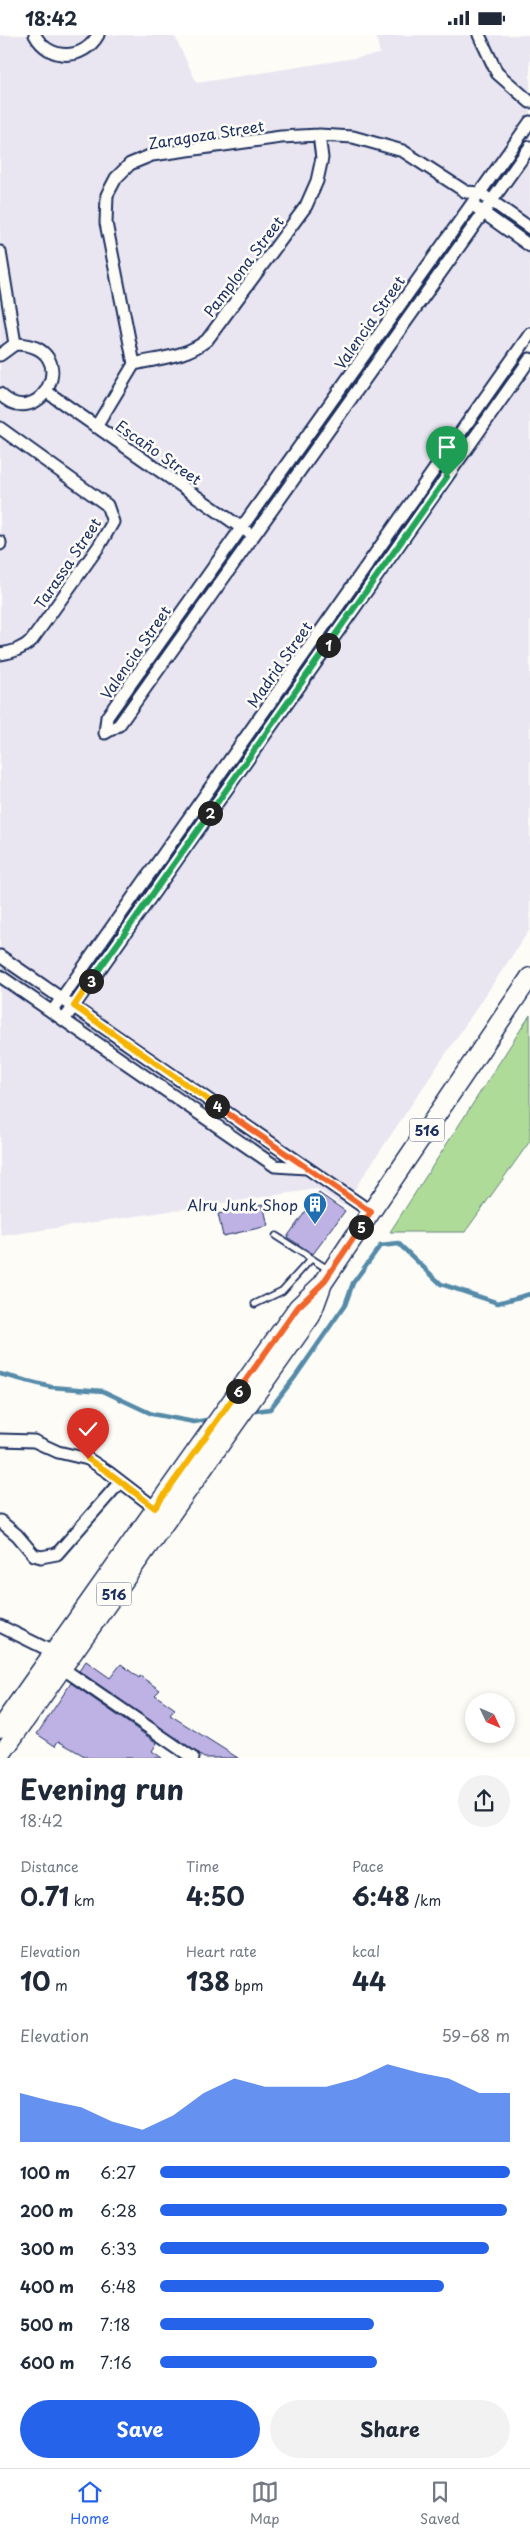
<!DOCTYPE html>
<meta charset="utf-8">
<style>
body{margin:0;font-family:"Playpen Sans",sans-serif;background:#f2f2f3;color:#1f2937;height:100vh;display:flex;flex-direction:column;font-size:19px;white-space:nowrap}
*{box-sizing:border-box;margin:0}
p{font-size:16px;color:#747a83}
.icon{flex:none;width:28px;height:28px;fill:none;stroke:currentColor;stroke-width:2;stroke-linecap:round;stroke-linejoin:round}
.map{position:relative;height:1723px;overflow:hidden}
.side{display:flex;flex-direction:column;background:#fff;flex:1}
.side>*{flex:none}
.needle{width:32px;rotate:134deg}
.tools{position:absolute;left:465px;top:1658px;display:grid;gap:10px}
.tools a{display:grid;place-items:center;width:50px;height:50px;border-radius:50%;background:#fff;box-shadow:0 2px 8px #0003;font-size:25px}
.pin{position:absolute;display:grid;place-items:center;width:42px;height:42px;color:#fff;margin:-51px -21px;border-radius:50% 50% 50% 0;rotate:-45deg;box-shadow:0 0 5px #0007}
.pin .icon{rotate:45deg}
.km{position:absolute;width:25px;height:25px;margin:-12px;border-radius:50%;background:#222;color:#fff;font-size:14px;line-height:25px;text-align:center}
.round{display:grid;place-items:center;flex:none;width:52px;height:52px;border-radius:26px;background:#f2f2f3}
.headline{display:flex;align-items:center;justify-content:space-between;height:85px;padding:0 20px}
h1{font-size:28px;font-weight:700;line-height:38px}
.metrics{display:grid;grid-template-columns:repeat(3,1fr);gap:8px;height:85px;padding:5px 20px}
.metrics div{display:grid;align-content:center}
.metrics b{font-size:25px;font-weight:700}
.metrics small{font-size:14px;font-weight:400}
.metrics p{font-size:14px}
.chart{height:140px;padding:10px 20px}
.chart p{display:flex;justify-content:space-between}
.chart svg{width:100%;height:90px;margin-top:5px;fill:#2563eb;opacity:.7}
.button{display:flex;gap:10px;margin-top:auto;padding:10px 20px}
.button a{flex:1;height:58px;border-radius:30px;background:#2563eb;color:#fff;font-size:20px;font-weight:700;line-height:58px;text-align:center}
.button a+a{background:#f2f2f3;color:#1f2937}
ul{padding:0 20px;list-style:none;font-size:16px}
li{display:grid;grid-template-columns:80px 60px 1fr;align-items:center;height:38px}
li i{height:12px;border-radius:6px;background:#2563eb}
.status{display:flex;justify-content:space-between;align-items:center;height:35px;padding:0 25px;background:#fff;direction:ltr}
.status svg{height:14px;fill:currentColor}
.menu{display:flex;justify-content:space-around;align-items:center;height:70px;border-top:1px solid #e0e1e3;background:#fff;font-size:14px;color:#747a83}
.menu a{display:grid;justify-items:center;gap:2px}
.menu .selected{color:#2563eb}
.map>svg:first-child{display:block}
.built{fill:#eae6f1}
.green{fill:#afdb99;stroke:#65857c}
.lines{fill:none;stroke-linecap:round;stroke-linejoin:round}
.stream{stroke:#558ba8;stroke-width:4.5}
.building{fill:#bdb2e3;stroke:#1b2f5e}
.service-casing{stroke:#1b2f5e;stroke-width:9}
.minor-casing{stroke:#1b2f5e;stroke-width:15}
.primary-casing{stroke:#1b2f5e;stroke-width:21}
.service{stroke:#fdfcf7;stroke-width:5.5}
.minor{stroke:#fdfcf7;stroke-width:11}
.primary{stroke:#fdfcf7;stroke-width:18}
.split-1-casing{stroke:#fff;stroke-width:10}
.split-2-casing{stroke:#fff;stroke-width:10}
.split-3-casing{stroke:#fff;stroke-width:10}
.split-4-casing{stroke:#fff;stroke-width:10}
.split-5-casing{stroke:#fff;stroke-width:10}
.split-6-casing{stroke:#fff;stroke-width:10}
.split-7-casing{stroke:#fff;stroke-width:10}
.split-1{stroke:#22a559;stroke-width:6}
.split-2{stroke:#22a559;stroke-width:6}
.split-3{stroke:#22a559;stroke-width:6}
.split-4{stroke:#f5b400;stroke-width:6}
.split-5{stroke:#f0652b;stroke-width:6}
.split-6{stroke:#f0652b;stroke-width:6}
.split-7{stroke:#f5b400;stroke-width:6}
.labels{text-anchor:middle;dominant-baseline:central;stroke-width:5;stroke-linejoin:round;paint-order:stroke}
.shield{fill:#fdfcf7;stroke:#5f6c8c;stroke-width:1}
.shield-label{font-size:14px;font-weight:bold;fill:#1b2f5e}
.street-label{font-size:15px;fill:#1b2f5e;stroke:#fdfcf7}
.poi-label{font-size:15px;fill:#1b2f5e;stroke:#fdfcf7;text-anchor:end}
</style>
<div class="status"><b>18:42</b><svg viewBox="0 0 49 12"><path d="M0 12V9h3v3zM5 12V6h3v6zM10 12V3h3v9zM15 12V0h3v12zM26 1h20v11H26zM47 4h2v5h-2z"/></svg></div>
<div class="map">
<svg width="530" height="1723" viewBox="0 0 530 1723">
<rect width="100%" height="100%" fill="#fdfcf7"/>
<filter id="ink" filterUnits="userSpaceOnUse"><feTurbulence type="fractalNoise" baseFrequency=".02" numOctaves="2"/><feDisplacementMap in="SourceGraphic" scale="10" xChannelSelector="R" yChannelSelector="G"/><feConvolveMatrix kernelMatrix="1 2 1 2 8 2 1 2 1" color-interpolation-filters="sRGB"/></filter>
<g filter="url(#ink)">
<path class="built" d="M0 0H174L197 48 380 19 376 0H530V894L343 1171 317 1154 2 1201 0 1193Z"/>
<path class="green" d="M530 980V1106L465 1197H390Z"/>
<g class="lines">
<path class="stream" d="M0 1339 51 1352 103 1356 152 1379 194 1387 212 1384
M249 1377 270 1374 295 1342 345 1270 353 1248 380 1211 399 1209 441 1249 498 1268 530 1259"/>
</g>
<path class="building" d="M319 1158 345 1176 313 1219 287 1202Z
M263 1169 268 1191 223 1201 218 1179Z
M86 1626 110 1643 121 1629 139 1643 140 1641 160 1655 155 1660 175 1674 170 1680 238 1723H204L79 1636Z
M71 1648 157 1708 152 1716 162 1723H88L58 1706 55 1711 37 1699Z"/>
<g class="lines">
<g class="service-casing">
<path id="service" d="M276 1201 329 1235
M255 1269 282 1256 311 1224"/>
</g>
<g class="minor-casing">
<path id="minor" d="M35 0C49 26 83 26 98 0
M479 0 497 38 530 67
M478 174 530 211
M0 217 15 309
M0 320 15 309C85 310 41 400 0 359
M134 329C159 323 186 322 207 305L306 171 317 146 322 123 319 100
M47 357 246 496
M96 392 134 329 106 188 107 160 116 143 130 129 152 120 281 102 319 100 353 102 403 116 466 157 480 158 530 193
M0 393 107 470 113 487 99 511 32 605C22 614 13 617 0 619
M0 507V509
M105 698 107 682 530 87
M105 698 119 690 530 112
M0 921 371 1177
M0 941 275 1131 306 1133
M52 977 530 299
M64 985 530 324
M0 1405 34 1406 58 1417 88 1424 108 1437 155 1473
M0 1486 17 1500 34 1520 41 1522 57 1519 120 1447
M0 1591 53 1617
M62 1633 193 1723"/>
</g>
<g class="primary-casing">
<path id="primary" d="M0 1693 298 1272 320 1251
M0 1721 311 1281 323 1248 530 942"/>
</g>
<use href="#service" class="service"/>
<use href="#minor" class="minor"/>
<use href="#primary" class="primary"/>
</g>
</g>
<g class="lines" filter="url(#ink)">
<g class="split-1-casing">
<path id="split-1" d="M328 610 447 442"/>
</g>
<g class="split-2-casing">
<path id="split-2" d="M210 778 328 610"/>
</g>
<g class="split-3-casing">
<path id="split-3" d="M91 946 210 778"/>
</g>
<g class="split-4-casing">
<path id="split-4" d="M91 946 74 971 217 1071"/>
</g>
<g class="split-5-casing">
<path id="split-5" d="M217 1071 371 1177 361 1192"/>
</g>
<g class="split-6-casing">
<path id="split-6" d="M238 1356 298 1272 323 1248 361 1192"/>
</g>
<g class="split-7-casing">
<path id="split-7" d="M88 1424 108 1437 155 1473 238 1356"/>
</g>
<use href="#split-1" class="split-1"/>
<use href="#split-2" class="split-2"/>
<use href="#split-3" class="split-3"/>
<use href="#split-4" class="split-4"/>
<use href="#split-5" class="split-5"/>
<use href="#split-6" class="split-6"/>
<use href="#split-7" class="split-7"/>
</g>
<defs>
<g id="building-pin" transform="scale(1.25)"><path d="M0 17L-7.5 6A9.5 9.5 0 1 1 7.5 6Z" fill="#1f6fb2" stroke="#fdfcf7"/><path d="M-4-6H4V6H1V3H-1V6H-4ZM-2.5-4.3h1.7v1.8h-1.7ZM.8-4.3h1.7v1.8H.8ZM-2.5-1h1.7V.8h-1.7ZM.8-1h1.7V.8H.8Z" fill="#fff"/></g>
</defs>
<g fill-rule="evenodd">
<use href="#building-pin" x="315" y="1169"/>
</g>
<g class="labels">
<g class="shield">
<rect x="409.5" y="1083.5" width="35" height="23" rx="4"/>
<rect x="96.5" y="1547.5" width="35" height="23" rx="4"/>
</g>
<g class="shield-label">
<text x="427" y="1095">516</text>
<text x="114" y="1559">516</text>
</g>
<g class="street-label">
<text transform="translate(206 99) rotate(-9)">Zaragoza Street</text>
<text transform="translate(243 231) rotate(-53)">Pamplona Street</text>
<text transform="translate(369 287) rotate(-55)">Valencia Street</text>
<text transform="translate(159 417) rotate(35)">Escaño Street</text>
<text transform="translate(67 528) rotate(-56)">Tarassa Street</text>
<text transform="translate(135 617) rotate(-55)">Valencia Street</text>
<text transform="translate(279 629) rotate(-55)">Madrid Street</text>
</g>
<g class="poi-label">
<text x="298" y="1169">Alru Junk Shop</text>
</g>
</g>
</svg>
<div class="tools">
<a><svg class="needle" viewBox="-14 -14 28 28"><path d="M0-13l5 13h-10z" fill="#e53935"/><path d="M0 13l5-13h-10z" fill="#747a83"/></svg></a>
</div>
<div class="pin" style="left:447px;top:442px;background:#1e9e55"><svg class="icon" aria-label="arrive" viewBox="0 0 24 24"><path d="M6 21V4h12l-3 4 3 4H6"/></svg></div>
<div class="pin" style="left:88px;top:1424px;background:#d93025"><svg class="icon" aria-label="check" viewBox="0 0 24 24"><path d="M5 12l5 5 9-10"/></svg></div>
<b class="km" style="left:328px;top:610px">1</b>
<b class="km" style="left:210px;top:778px">2</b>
<b class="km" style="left:91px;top:946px">3</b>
<b class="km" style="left:217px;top:1071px">4</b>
<b class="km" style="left:361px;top:1192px">5</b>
<b class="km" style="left:238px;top:1356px">6</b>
</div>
<section class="side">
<div class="headline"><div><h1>Evening run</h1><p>18:42</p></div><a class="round"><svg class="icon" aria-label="share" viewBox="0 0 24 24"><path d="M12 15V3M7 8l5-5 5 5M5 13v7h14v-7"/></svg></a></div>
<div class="metrics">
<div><p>Distance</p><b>0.71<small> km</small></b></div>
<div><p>Time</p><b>4:50</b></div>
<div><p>Pace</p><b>6:48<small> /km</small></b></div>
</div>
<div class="metrics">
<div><p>Elevation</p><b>10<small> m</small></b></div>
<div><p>Heart rate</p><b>138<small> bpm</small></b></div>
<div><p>kcal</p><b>44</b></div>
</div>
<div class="chart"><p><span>Elevation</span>59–68 m</p>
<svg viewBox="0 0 160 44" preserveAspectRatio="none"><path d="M0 44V20L10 24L20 27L30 34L40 38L50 31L60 20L70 13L80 17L90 17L100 17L110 13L120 6L130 10L140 13L150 20L160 20V44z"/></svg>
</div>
<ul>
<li><b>100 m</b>6:27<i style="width:100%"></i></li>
<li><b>200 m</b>6:28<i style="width:99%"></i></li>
<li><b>300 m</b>6:33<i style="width:94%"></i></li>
<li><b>400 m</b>6:48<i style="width:81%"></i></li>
<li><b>500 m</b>7:18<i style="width:61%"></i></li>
<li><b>600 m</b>7:16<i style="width:62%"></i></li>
</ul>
<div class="button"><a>Save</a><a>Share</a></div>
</section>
<nav class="menu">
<a class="selected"><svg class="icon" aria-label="home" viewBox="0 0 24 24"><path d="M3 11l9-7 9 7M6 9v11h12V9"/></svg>Home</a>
<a><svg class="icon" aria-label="map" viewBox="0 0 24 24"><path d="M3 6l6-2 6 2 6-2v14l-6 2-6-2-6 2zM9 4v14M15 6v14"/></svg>Map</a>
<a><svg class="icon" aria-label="saved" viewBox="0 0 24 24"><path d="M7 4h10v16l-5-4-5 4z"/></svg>Saved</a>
</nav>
